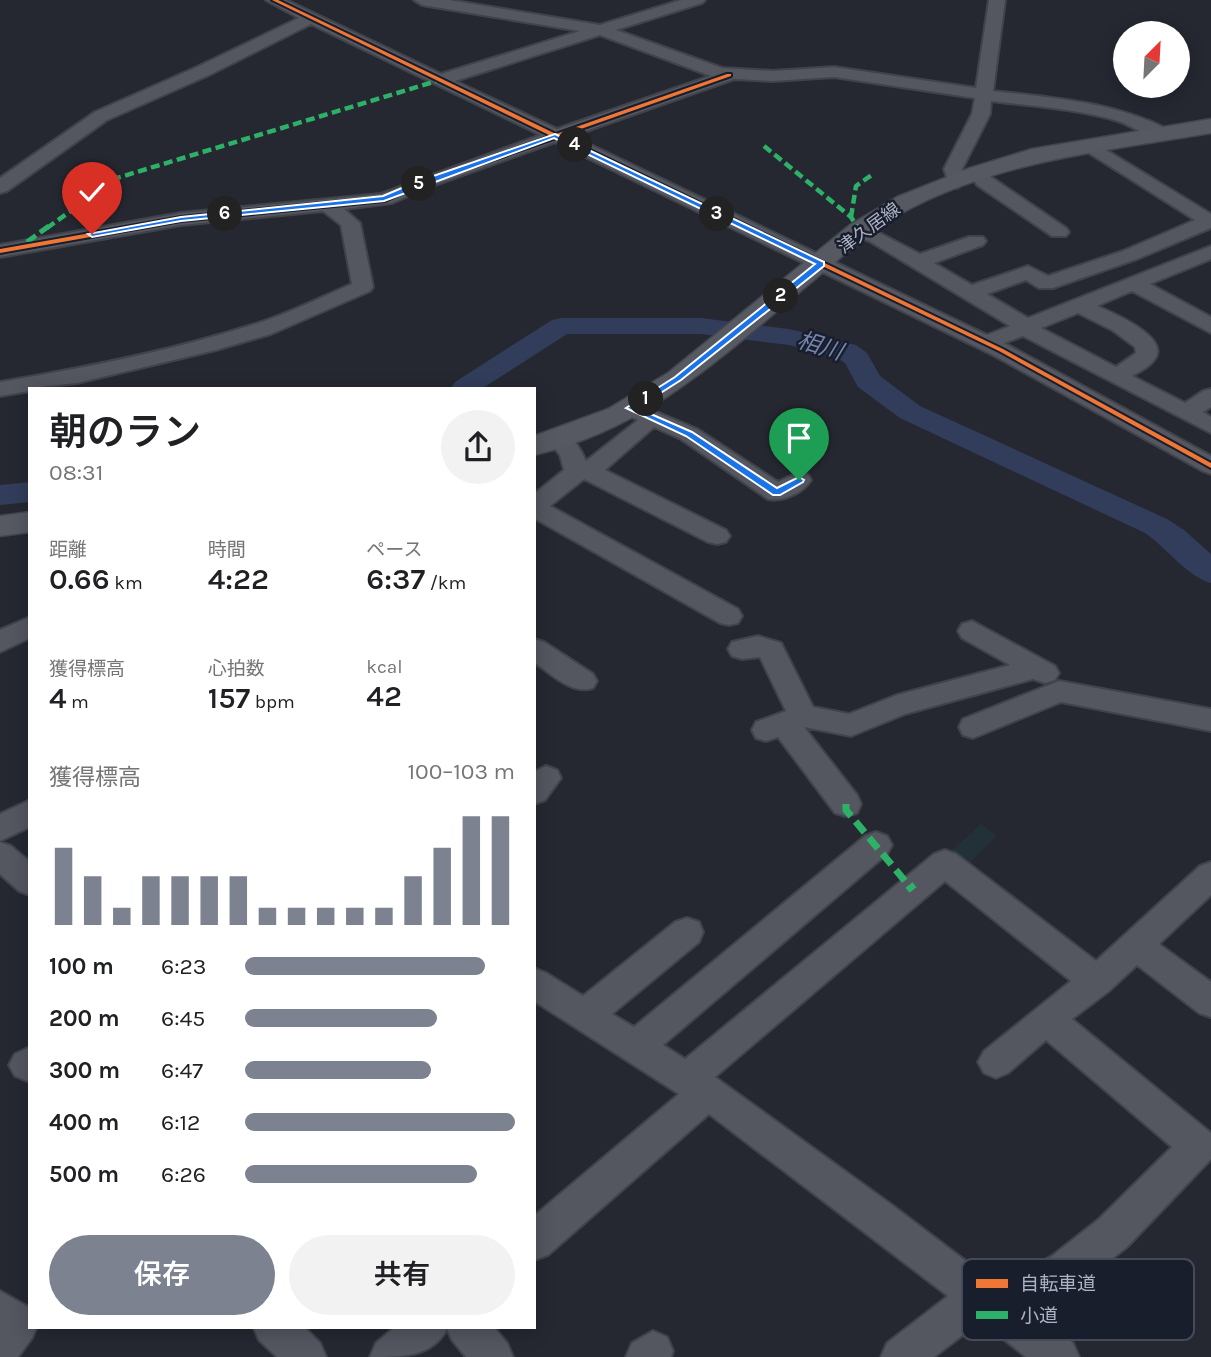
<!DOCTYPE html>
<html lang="ja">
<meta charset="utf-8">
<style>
body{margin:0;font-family:Karla,"Noto Sans JP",sans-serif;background:#f2f2f2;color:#202124;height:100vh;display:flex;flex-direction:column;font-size:26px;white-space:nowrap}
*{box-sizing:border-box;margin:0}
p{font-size:23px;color:#757577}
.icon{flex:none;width:38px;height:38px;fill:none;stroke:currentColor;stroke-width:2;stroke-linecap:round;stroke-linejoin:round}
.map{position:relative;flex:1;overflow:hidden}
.panel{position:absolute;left:28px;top:387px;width:508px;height:942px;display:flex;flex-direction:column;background:#fff;border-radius:0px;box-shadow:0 4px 18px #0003}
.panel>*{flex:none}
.needle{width:46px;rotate:24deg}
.controls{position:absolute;left:1113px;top:21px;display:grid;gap:14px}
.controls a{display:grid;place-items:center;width:77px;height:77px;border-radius:50%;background:#fff;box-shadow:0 4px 18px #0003;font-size:35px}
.pin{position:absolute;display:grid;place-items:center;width:60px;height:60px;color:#fff;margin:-72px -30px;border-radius:50% 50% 50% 0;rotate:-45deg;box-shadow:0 0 7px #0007}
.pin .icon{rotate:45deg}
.km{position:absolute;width:35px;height:35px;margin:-18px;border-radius:50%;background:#222;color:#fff;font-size:19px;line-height:35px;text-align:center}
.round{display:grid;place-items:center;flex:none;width:74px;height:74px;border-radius:37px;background:#f2f2f2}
.summary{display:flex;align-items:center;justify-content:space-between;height:119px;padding:0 21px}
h1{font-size:38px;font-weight:600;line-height:52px}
.figures{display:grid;grid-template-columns:repeat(3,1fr);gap:10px;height:119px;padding:7px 21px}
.figures div{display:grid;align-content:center}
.figures b{font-size:30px;font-weight:600}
.figures small{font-size:19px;font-weight:400}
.figures p{font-size:19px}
.chart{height:196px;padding:14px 21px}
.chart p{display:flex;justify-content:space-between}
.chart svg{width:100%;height:126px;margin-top:7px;stroke:#7d8291;stroke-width:6}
.action{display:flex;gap:14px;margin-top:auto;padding:14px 21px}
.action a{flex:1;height:80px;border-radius:42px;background:#7d8291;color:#fff;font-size:28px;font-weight:600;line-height:80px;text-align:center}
.action a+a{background:#f2f2f2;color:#202124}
ul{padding:0 21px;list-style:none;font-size:23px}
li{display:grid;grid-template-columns:112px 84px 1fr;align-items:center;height:52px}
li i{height:18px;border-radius:9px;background:#7d8291}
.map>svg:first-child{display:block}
.green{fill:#223137}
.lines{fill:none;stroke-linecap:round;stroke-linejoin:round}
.river{fill:#313d5b;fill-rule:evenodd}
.minor-casing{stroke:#40434a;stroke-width:4}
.major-casing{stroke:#42454e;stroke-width:3}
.minor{fill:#545660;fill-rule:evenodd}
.major{fill:#575962;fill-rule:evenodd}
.quiet-far3{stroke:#2db169;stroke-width:4.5;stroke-dasharray:9 4.5;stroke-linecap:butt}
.quiet-far2{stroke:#2db169;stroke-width:5;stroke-dasharray:11 5;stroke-linecap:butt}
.quiet-far1{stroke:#2db169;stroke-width:7;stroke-dasharray:14 7;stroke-linecap:butt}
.quiet{stroke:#2db169;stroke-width:9;stroke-dasharray:18 9;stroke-linecap:butt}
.cycleway-casing{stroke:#181e2c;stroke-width:4}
.cycleway{fill:#f07635;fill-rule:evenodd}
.route{fill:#1a73e8;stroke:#fff;stroke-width:2}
.labels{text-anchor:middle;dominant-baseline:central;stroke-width:5;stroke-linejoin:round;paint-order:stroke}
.far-street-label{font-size:18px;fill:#adb2c4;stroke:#181e2c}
.water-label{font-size:23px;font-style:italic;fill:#7485ad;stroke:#181e2c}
.key{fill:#181e2c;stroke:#454a5a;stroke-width:2}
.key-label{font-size:19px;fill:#adb2c4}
</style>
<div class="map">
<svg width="1211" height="1357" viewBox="0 0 1211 1357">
<rect width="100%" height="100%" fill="#252831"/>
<path class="green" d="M981 824 997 836 965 867 948 854Z"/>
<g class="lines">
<path class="river" d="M561 318H701L789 329 856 345 867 353 880 376 920 406 1167 519 1184 530 1211 554V583C1186 576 1167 548 1145 533L900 418 858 387 845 363 836 357 789 345 701 334H567L483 388H451L455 382 552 320Z
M30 482V502L0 505V485Z"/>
<g class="minor-casing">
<path id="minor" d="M266 0H286L441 74 580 31 422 5 414 0H449L600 25 681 0H705L702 3 616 30 722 68 773 71 834 67 976 88 989 0H1005L993 91C1053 98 1115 102 1169 130L1172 134 1169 138C1154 142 1133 126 1118 121 1077 109 1033 106 991 101L990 114 962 169 966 182 957 188 950 186 944 169 972 114 975 98 834 77 773 81 734 79 572 136 987 335 1010 326 871 242 852 234 849 230 859 224 866 226 920 254 969 237H983L986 241 983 245 934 263 972 285 1028 266 1048 276 1123 251 1195 220 1078 146 1087 141 1093 142 1211 214V228L1137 259 1053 288H1039L1026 280 987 294 1028 318 1211 246V259L1150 284 1211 317V333L1132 291 1097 306C1111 312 1164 334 1157 355 1153 365 1141 371 1132 376L1185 403 1203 391 1211 389V407L1203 412 1211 417V433L1023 336 1004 343 1211 456V474L1203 471 993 355 555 142 426 188 392 203 344 209 360 223 373 287 370 291 271 334 216 350 77 383 30 388V391L0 396V382C85 368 170 351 252 325 286 315 319 298 352 284L341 225 323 211 181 225 0 257V245L181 213 381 194 541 135 311 24 209 75 107 120 7 191 0 193V178L95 112 197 67 299 18ZM600 35 711 76 557 129 455 81ZM1078 313 1112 330 1135 347 1136 353 1116 367 1041 328Z
M978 167 985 169 991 177 1066 228 1069 232 1066 236H1052L977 185 969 173Z
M630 401 697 429 778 482 799 472 808 475 811 480C803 493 783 502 768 499L681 439 654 427 605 470 726 530 730 536 726 542 717 544 708 542 584 479 550 506 738 609 742 616 738 623 729 625 720 623 534 518V494L564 470 560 455 547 439 551 434C569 429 579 445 586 461L638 420 622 413 619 408 622 403Z
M30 617V638L0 652V630Z
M972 621 1055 666 1059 673 1055 680 1045 683 1033 679 905 714 851 736 804 727 857 795 861 804 857 813 846 816 835 813 778 737 766 741 756 738 752 730 756 722 786 711 760 657 742 659 732 656 728 649 732 642 758 636 781 643 813 707 849 714 897 695 1010 665 962 638 958 631 962 624Z
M534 639 544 642 593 674 597 681 593 688C572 695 551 674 534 662Z
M1059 681 1211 709V731L1061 702 973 738 963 735 959 727 963 719Z
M546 766 557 770 561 778 545 800 534 804V772Z
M30 800V827L0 841V814Z
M876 832 887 836 892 845 887 854 663 1045 685 1059 934 854 945 850 956 854 1096 961 1200 866 1211 862V895L1159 944 1211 982V1017L1199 1013 1137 965 1109 991 1072 1019 1211 1133V1159L1127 1247 1080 1284 1032 1311 1073 1343 1079 1357H1026L981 1321 934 1357H881L887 1343 948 1296 709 1114 548 1255 534 1260V1216L679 1094 534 1001V968L546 973 583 996 675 922 687 918 699 922 703 932 699 942 612 1014 634 1027 865 836ZM945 881 1071 981 984 1051 978 1062 984 1073 996 1078 1008 1073 1046 1040 1172 1147 1099 1219 1052 1256 1000 1287 892 1205 715 1077Z
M0 842 11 846 30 862V895L19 891 0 874Z
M30 1047V1080L27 1081 15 1076 9 1065 15 1054Z
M0 1291 30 1308V1326H37L32 1338 18 1357H0Z
M253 1326H303L320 1343 326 1357H277L259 1340Z
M396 1326H493L507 1343 513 1357H466L452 1340 447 1329C432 1357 403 1357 370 1357L376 1343Z
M653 1331 667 1337 673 1351 671 1357H626L632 1343Z"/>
</g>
<g class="major-casing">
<path id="major" d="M1211 119V133C1110 150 1005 160 913 207 876 226 846 253 815 279 726 353 650 428 534 455V436L608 409 668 373 850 225 897 197 970 168 1032 149Z
M30 512V532L0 536V516Z"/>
</g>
<use href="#minor" class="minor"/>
<use href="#major" class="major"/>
<path class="quiet-far3" d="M764 146 851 217 858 228
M851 217 856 186 873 174
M47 228 117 178 440 80"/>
<path class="quiet-far2" d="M857 226 859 230
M27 242 49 226"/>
<path class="quiet-far1" d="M846 804V810L910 887"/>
<path class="quiet" d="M909 885 913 890"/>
<g class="cycleway-casing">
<path id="cycleway" d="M272 0H278L556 134 727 74H731V76L561 136 1003 349 1211 463V468L999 351 556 138 421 185 385 201 181 221 0 253V249L181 217 384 197 417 183 551 136Z"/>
</g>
<use href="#cycleway" class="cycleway"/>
</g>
<path class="route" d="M555 134 824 262V266L681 380 637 408 692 432 777 488 799 477 804 480 803 482 780 495H773L686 436 626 408 675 377 815 264 554 138 384 201 181 221 92 237 88 234 181 217 383 196 416 182Z"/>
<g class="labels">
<g class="far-street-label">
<text transform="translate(869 228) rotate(-36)">津久居線</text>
</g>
<g class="water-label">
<text transform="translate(820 346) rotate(17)">相川</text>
</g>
</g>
<rect x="962" y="1259" width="232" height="81" rx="10" class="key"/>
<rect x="976" y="1279" width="32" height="9" fill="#f07635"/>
<rect x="976" y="1311" width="32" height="8" fill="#2db169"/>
<g class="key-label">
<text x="1020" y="1290">自転車道</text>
<text x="1020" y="1322">小道</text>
</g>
</svg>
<div class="controls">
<a><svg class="needle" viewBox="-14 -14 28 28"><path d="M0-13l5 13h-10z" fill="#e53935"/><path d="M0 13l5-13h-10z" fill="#757577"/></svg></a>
</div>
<div class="pin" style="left:799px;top:480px;background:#1e9e55"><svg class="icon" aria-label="arrive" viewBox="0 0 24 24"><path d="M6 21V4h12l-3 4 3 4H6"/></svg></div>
<div class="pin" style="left:92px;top:234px;background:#d93025"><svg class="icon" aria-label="check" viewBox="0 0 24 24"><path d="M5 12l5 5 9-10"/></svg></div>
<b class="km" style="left:646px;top:399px">1</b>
<b class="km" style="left:781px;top:296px">2</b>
<b class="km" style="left:717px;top:214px">3</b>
<b class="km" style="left:575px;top:145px">4</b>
<b class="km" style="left:419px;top:184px">5</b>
<b class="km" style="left:225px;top:214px">6</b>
<section class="panel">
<div class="summary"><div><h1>朝のラン</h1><p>08:31</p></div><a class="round"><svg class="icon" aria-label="share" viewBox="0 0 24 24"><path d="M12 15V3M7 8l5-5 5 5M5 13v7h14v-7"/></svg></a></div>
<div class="figures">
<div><p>距離</p><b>0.66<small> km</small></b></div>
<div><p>時間</p><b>4:22</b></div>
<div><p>ペース</p><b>6:37<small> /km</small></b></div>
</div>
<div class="figures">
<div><p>獲得標高</p><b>4<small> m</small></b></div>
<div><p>心拍数</p><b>157<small> bpm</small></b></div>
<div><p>kcal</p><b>42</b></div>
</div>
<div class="chart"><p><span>獲得標高</span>100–103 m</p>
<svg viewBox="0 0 160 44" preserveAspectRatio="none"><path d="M5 44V17M15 44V27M25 44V38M35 44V27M45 44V27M55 44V27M65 44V27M75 44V38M85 44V38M95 44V38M105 44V38M115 44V38M125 44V27M135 44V17M145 44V6M155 44V6"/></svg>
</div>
<ul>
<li><b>100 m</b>6:23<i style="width:89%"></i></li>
<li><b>200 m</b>6:45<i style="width:71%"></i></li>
<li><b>300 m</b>6:47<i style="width:69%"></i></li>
<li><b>400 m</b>6:12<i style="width:100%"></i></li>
<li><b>500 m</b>6:26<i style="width:86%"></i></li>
</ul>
<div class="action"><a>保存</a><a>共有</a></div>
</section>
</div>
